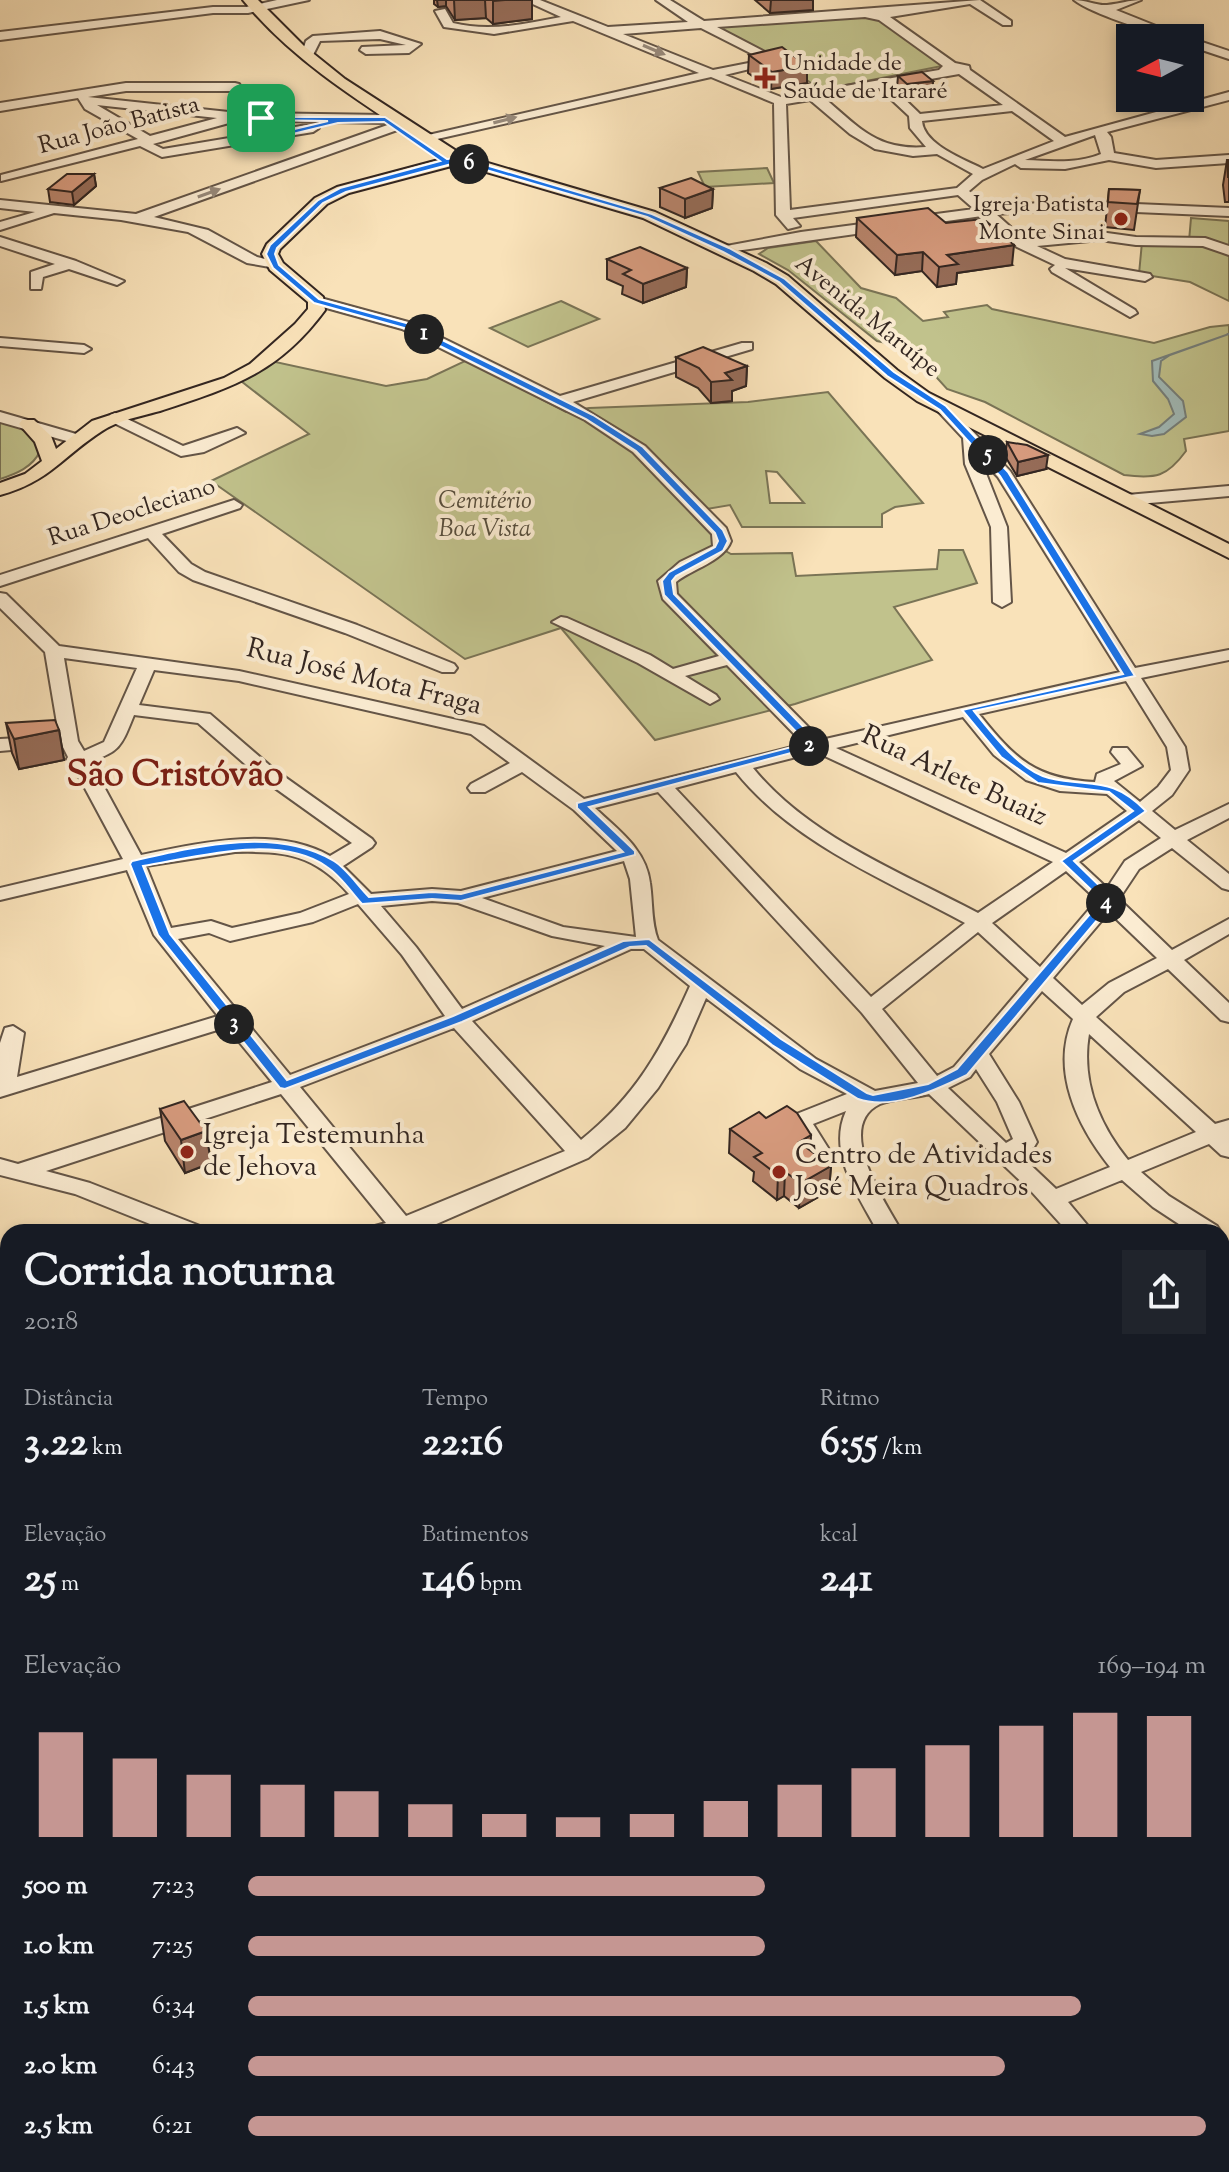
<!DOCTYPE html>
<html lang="pt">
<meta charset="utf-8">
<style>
body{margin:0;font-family:"Sorts Mill Goudy",serif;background:#20242c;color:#f1f3f6;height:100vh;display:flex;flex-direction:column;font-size:30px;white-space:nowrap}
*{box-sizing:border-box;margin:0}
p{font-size:26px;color:#9ea1a6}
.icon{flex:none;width:44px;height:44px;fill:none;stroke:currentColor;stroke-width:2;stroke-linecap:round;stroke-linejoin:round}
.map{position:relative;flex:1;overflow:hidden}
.sheet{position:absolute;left:0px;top:1224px;width:1230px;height:948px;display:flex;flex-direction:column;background:#171b24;border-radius:24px 24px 0 0;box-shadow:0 4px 12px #0003}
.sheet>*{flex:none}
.needle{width:52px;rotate:263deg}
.tools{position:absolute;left:1116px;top:24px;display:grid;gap:16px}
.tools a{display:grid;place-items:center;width:88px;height:88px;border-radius:0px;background:#171b24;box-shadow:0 4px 12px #0003;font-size:40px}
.pin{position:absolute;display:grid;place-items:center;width:68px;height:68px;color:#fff;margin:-34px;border-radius:16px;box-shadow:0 4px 12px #0006}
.km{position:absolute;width:40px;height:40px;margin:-20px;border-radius:50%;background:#222;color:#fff;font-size:22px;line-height:40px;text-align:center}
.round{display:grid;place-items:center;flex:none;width:84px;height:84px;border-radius:0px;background:#20242c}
.headline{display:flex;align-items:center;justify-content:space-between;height:136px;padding:0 24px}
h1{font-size:44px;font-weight:700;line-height:60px}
.stats{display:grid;grid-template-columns:repeat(3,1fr);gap:12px;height:136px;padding:8px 24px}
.stats div{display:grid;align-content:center}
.stats b{font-size:40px;font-weight:700}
.stats small{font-size:22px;font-weight:400}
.stats p{font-size:22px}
.chart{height:224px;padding:16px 24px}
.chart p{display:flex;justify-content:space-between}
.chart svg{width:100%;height:144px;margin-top:8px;stroke:#c59692;stroke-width:6}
ul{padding:0 24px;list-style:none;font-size:26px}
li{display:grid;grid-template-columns:128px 96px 1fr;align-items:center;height:60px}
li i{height:20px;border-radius:10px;background:#c59692}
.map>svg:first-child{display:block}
.green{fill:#c1c28c;stroke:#7a7456;stroke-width:2;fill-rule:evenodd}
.water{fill:#a2bcba;stroke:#76807d;stroke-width:2}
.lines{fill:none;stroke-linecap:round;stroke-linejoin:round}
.stream{stroke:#76807d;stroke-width:6}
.minor-casing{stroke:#645547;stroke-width:4}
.major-casing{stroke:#332621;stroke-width:4}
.minor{fill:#fbecd2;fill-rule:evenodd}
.major{fill:#f9e2b9;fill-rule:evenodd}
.wall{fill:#b9856c;stroke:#332621;stroke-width:2}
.shaded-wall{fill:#966c58;stroke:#332621;stroke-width:2}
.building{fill:#d79b7e;stroke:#332621;stroke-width:2}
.oneway{fill:#97897a}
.route{fill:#1a73e8;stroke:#fff;stroke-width:2;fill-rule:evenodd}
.poi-dot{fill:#8f2418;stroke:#fbecd2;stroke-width:3}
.labels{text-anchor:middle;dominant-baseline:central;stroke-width:8;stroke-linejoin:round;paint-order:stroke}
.far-poi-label{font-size:24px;fill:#332621;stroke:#fbecd2;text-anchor:start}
.far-street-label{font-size:24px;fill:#332621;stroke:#fbecd2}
.far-park-label{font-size:24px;font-style:italic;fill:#564d3c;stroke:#fbecd2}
.street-label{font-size:28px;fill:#332621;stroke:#fbecd2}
.poi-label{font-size:28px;fill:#332621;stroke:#fbecd2;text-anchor:start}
.district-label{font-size:36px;font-weight:bold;fill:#7a1f14;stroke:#fbecd2}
</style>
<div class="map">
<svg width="1229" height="2172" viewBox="0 0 1229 2172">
<rect width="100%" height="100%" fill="#f9e2b9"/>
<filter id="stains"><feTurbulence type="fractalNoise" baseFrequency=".0025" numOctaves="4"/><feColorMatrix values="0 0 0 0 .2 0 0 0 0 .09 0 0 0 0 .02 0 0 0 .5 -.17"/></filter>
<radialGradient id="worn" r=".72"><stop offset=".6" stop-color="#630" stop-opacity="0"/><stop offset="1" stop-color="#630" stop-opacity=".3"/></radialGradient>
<path class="green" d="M861 17 880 20 947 65 821 90 777 59 714 27Z
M767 168 774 183 705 187 698 172Z
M1191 218 1229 221V301L1190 282 1139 274 1142 242 1189 241Z
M816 241 861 288 896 298 923 321 948 317 944 312 987 305 992 309 1154 343 1210 327 1229 325V431L1184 439 1186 451C1167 477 1156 479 1124 475L985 402 947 389 910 348 877 341 788 270 759 254 768 248Z
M561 301 599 319 528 347 490 328Z
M467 360 566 412 589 408 748 402 828 392 923 503 895 507 882 514V527H742L730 505 695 511 714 534 715 545 731 554 792 553 796 576 937 569 939 550H963L977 583 894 607 932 660 795 704 655 740 561 628 465 659 211 481 309 434 241 381 271 361 386 386 427 379ZM766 471 777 472 804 503H770Z
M0 421C21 428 32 430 40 451 33 467 16 474 0 479Z
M0 1492 8 1493V1704L0 1708Z
M0 2118 8 2126V2164H58L63 2172H0Z"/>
<path class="water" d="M1229 334 1170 355 1161 361 1159 377 1183 401 1186 417 1164 434 1152 436 1140 434 1159 427 1174 414 1168 399 1153 381 1152 361Z"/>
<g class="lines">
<path class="stream" d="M97 2172 103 2164"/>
<g class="minor-casing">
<path id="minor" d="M277 0H309L248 13H213L0 40V32L213 7H246Z
M524 0H540L608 27 688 22 656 0H670L704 21 980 0 1011 21V25H1003L970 4 890 17 955 63 969 66 970 70 1065 137 1229 92V100L1107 132 1111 137 1114 153 1156 160 1229 155V163L1156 168 1109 160 1065 169 1021 168 1015 164 982 180 969 191 988 207 1066 201 1229 208V216L1066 209 996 214 1024 239 1100 232 1136 237 1205 238 1229 246V255L1203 246 1136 245 1100 240 1037 246 1065 259 1150 274 1152 277 1145 281 1065 268 1135 310 1137 313 1130 317 1052 272 1050 269 1055 265 1017 247 982 216 721 253V247L801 232 974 209 958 195 793 218 800 226 788 229 776 215 774 103 711 77 424 142V136L699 73 573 21 494 34 444 27 435 11 445 9 453 23C489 32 525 24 561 17ZM865 17 879 20 943 66 939 70 781 97 725 75 782 61 717 27ZM701 28 764 60 713 70 623 34ZM959 74 1003 105 920 114 891 86ZM879 88 909 116 910 128 926 147C876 151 858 126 823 97ZM810 100 850 134 875 149 913 156 937 154 973 174 957 188 790 210 786 104ZM1012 111 1054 141 983 169C964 159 924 145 922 121ZM1095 135 1101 154C1077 164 1051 161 1025 160Z
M1074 0C1085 0 1098 6 1107 5 1119 4 1129 0 1141 0L1116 10 1186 38C1163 38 1092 14 1074 0Z
M380 31 421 44 409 53 366 54 360 50 362 47 406 45 380 39 320 41 311 59 301 56 306 41 313 36Z
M1190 38 1229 51V59L1190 46Z
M126 83H235L239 84 254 106 250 113 385 115 391 119 385 123 231 120 229 123 153 144 163 149 313 124 319 128 313 132 162 157 140 146 1 181V175L138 139 85 109 78 98 0 111V103ZM126 91H231L242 106 238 113 88 97ZM97 105 217 118 150 136Z
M1129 84 1130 85V93L1123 88Z
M396 122 402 126 400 129 154 217 208 230 257 257 281 263V269L247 263 188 232 121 220 54 213 0 230V222L35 212 0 208V200L136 214Z
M0 237 76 261 124 281 117 285 69 269 43 277 41 289H31V272L55 264 0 246Z
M317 297 412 323 560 396 742 343H752V349L573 402 645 446 726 528 731 541C724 561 692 569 676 582L677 594 821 740 1120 672 998 477 980 458 1007 527 1011 602 1002 607 993 602 991 527 965 464 963 438 935 408 943 403 948 405 1010 471 1135 668 1229 650V660L1141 678 1185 747 1189 770 1172 795 1152 811 1175 830 1229 804V818L1187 840 1229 874V890L1222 888 1172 848 1139 869 1119 899 1172 950 1229 919V934L1184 960 1229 1003V1022L1221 1020 1168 969 1124 992 1096 1017 1215 1124 1229 1120V1157L1221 1155 1209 1144 1141 1172 1169 1196 1217 1226 1221 1232H1191L1153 1207 1122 1180 1068 1202 1093 1232H1068L1031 1191 929 1094C915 1098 891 1099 880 1104 833 1126 886 1204 902 1232H878C858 1195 827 1153 846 1111L813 1124 835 1159 832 1164H816L791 1125 794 1115 847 1094 800 1069 706 998 686 1044 658 1088 625 1128 588 1158 418 1232H371L375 1226 386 1223 281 1094 46 1171 90 1183 200 1226 204 1232H170L75 1194 0 1175V1159L18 1164 272 1082 227 1027 0 1097V1043L5 1028 13 1026 24 1033 17 1077 218 1016 154 935 127 870 0 900V888L123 859 72 764 67 759 68 757 60 741 45 652 0 608V593L6 594 59 646 239 671 484 726 584 799 804 744 727 665 685 676 716 695 719 699 710 704 638 663 552 622 561 617 567 618 650 655 673 669 719 656 663 599 658 581 680 562 713 546 712 534 633 452 585 420 402 329 312 304V298ZM64 658 137 668 104 742 84 751 78 741ZM154 670 239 681 471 734 510 763 471 784 468 788 471 792H485L522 772 574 810 617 851 461 891 432 889 371 894 343 866 372 847 375 843 372 839 275 770 210 714 139 705ZM1126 681 1167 747 1171 770 1158 787 1140 802 1114 781 1142 766 1127 748H1113L1111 752 1121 764 1097 774 1095 782C1035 779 1015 759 979 714ZM134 715 198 723 261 778 352 843 330 856C276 825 199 843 141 855L90 761C121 752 122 744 134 715ZM963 717 994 755 1026 780 1060 791 1107 794 1127 811 1066 853 836 748ZM816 752 1053 862 978 913C901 872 809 837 753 768ZM736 772C794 844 886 880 965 923L871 997 675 788ZM658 792 862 1013 918 1083 875 1091 816 1059 658 940C651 922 653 903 650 883 646 849 618 830 595 808ZM1139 820 1161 838 1125 861 1107 888 1079 862ZM235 852C286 851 314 854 349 894L300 913 232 928 211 921 171 928 146 866ZM624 861 630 879 636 937 563 927 482 898ZM1066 871 1097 900 1040 967 992 923ZM432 901 458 903 552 936 605 946 462 1009 416 947 381 906ZM358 904 402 955 445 1016 290 1075 178 939 209 933 230 941 313 922ZM1109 912 1157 958 1109 983 1082 1005 1053 978ZM978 932 1029 979 954 1067 937 1076 882 1009ZM631 949H644L690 986C662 1049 636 1096 581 1140L472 1021ZM1042 991 1073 1019C1050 1071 1078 1127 1110 1167L1056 1189 1019 1154 1034 1147 1037 1142 1019 1102 989 1054ZM454 1028 565 1151 406 1216 300 1087ZM1089 1034 1196 1132 1128 1160C1099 1124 1081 1081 1089 1034ZM976 1069 997 1102 1013 1139 1006 1143 948 1088 970 1077Z
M0 338 84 345 91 349 84 353 0 346Z
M0 412 83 436 85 439 77 444 0 422Z
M115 413 183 446 237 428 245 433 204 452 181 456 110 421V415Z
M1229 486V496L1127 505 1119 500 1127 495Z
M234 500 242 505 240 508 162 534 191 564 205 572 357 625 454 664 457 668 454 672H442L345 633 193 580 179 572 148 538 0 586V575Z
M39 737 48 743 46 747 0 751V739Z
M8 1255V1271L0 1272V1256Z
M8 1371V1390L0 1392V1373Z
M1222 1371 1229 1373V1393L1222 1391Z
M1229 1457V1484L1222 1486V1460Z
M1222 1540H1229V1560H1222Z
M0 1846 8 1848V1874L0 1872Z
M1229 1865V1894L1222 1897V1868Z
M1222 2089 1229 2092 1228 2126 1222 2124Z
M530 2164H566L563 2172H531Z
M689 2164H721L724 2172H692Z
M875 2164H909L906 2172H872Z
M1120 2164H1160L1157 2172H1117Z"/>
</g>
<g class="major-casing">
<path id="major" d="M243 0H258L304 46 345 79 464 156 655 212 766 263 788 276 897 370 929 393 1229 544V558L917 401 885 378 776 284 754 271 643 218 459 164 349 193 327 204 280 249 278 254 283 263 323 297 325 310C278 374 232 387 160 411 142 416 118 420 102 431 63 456 49 482 0 495V483L25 474 42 461 35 442 19 424 22 420H34L51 436 56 449 92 421 224 378 250 364 295 324 308 309V302L270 270 262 254 267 244 315 198 337 187 446 158C375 111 298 67 243 0Z"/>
</g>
<use href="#minor" class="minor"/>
<use href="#major" class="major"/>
</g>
<path class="wall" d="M434 0H532V19L493 24 486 18 455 20 446 6 438 7 434 4Z
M755 0H813V10L770 13Z
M749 55 807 83 771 89 748 73Z
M898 76 933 81 932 93 906 96 897 88Z
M1227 160H1229V202H1225L1223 185Z
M94 174 96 186 74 205 50 202 48 189Z
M660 188 713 189 712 208 685 218 660 207Z
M1109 189 1140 190 1134 230 1105 227Z
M857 218 946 223 1012 265 957 273 956 284 937 287 922 271 895 275 856 237Z
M607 259 687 268 686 287 643 303 622 294 623 286 607 279Z
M676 357 747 366 746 386 732 391V401L711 403 698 388 676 377Z
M1007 442 1046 469 1017 476 1005 456Z
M6 723 59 730 64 760 19 769 12 753Z
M160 1109 206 1131 211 1163 185 1173 165 1141Z
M730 1129 810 1151 831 1166 829 1191 799 1208 784 1196 777 1200 753 1181 754 1172 729 1153Z"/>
<path class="shaded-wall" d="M437 0H446V6L438 7Z
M454 0H485L486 18 455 20Z
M505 0H532V19L493 24V1Z
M771 0H813V10L770 13Z
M807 66V83L771 89 772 72Z
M933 81 932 93 906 96 907 84Z
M94 174 96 186 74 205 72 192Z
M713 189 712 208 685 218V199Z
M1014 245 1012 265 957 273 956 284 937 287 939 267 947 255Z
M923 252 922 271 895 275 897 255Z
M687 268 686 287 643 303V284Z
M747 366 746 386 732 391V401L711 403V382L725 373Z
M1048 455 1046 469 1017 476 1018 462Z
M59 730 64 760 19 769 14 739Z
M206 1131 211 1163 185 1173 181 1140Z
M811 1135 810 1160 799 1142Z
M831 1166 829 1191 799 1208 801 1183Z
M785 1172 784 1196 777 1200 778 1175Z"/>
<path class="building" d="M782 47 807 66 772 72 749 55Z
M922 72 933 81 907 84 898 76Z
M1227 160H1229V177H1228Z
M67 174H94L72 192 48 189Z
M691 178 713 189 685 199 660 188Z
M1109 189 1140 190 1137 204 1108 202Z
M928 208 946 223 983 219 1014 245 947 255 958 264 939 267 923 252 897 255 857 218Z
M640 247 687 268 643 284 623 274 631 270 607 259Z
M703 347 747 366 725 373 732 380 711 382 699 368 676 357Z
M1007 442 1027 445 1048 455 1018 462Z
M55 720 59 730 14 739 6 723Z
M184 1101 206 1131 181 1140 160 1109Z
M787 1106 797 1113 811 1135 799 1142 831 1166 801 1183 785 1172 778 1175 754 1157 762 1153 730 1129 759 1112 766 1118Z"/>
<defs><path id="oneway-solid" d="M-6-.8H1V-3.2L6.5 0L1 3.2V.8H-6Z" transform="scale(2)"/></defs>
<g class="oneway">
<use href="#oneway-solid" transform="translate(654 50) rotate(23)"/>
<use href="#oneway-solid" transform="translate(505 120) rotate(-14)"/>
<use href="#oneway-solid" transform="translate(209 193) rotate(-20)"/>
</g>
<path class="route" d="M259 117H385L447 159 462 158 652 214 729 248 785 279 894 372 946 406 1008 472 1135 676 974 711C992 733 1020 771 1049 778 1091 788 1111 775 1146 811L1074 861 1114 900 967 1075C936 1090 892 1111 858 1099L772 1045 646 946 630 947 462 1022 285 1089 280 1088 158 935 130 864 132 861C194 847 276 826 334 861 347 869 358 886 369 897L432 892 461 894 623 852 577 808V803L807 743 664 595 662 581 669 572 715 547 718 541 715 533 636 451 586 419 404 328 314 303 273 268 266 254 270 245 318 200 340 188 440 161 384 122 338 123 272 139 259 126ZM265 120 328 121 273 134ZM459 162 647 217 723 252 779 282 887 376 940 410 1000 476 1123 674 962 710 1001 757 1038 783 1109 792 1133 811 1061 861 1102 900 957 1069 928 1084 873 1095 867 1093 781 1039 649 939 623 941 453 1016 287 1080 170 934 143 866C197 857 279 833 327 867 340 875 351 892 362 904L432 899 461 901 635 855V851L589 807 821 745 674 594 672 581 676 576 723 551 728 541 723 530 643 447 593 415 410 324 319 299 279 265 275 254 277 248 323 203 346 192Z"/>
<g class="poi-dot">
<path d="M761 66h8v8h8v8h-8v8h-8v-8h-8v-8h8z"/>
<circle cx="1121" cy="219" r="8"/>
<circle cx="187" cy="1152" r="8"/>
<circle cx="779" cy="1172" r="8"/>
</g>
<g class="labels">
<g class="far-poi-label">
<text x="783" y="64">Unidade de<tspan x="783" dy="28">Saúde de Itararé</tspan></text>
<text x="1105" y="205" text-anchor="end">Igreja Batista<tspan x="1105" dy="28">Monte Sinai</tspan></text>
</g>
<g class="far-street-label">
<text transform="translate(119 126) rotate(-15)">Rua João Batista</text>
<text transform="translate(867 317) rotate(39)">Avenida Maruípe</text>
<text transform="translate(132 513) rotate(-18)">Rua Deocleciano</text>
</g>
<g class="far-park-label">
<text x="485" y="502">Cemitério<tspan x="485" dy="28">Boa Vista</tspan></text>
</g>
<g class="street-label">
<text transform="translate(364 678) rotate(14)">Rua José Mota Fraga</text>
<text transform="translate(954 777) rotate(25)">Rua Arlete Buaiz</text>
</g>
<g class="poi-label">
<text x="203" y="1136">Igreja Testemunha<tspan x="203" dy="32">de Jehova</tspan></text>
<text x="795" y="1156">Centro de Atividades<tspan x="795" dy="32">José Meira Quadros</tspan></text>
</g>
<g class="district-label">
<text x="175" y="776">São Cristóvão</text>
</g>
</g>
<rect width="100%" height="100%" filter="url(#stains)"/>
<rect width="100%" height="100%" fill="url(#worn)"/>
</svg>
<div class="tools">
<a><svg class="needle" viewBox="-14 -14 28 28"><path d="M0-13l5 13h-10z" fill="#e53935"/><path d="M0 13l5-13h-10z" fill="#9ea1a6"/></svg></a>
</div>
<div class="pin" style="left:261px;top:118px;background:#1e9e55"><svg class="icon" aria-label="arrive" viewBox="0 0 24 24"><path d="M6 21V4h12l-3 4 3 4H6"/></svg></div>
<b class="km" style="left:424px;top:334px">1</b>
<b class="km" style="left:809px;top:746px">2</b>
<b class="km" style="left:234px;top:1024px">3</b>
<b class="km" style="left:1106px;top:903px">4</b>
<b class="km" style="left:988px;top:455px">5</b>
<b class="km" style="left:469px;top:164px">6</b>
<section class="sheet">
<div class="headline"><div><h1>Corrida noturna</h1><p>20:18</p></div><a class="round"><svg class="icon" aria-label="share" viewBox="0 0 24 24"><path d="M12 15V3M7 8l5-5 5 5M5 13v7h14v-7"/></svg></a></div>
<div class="stats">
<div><p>Distância</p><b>3.22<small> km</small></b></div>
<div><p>Tempo</p><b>22:16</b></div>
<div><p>Ritmo</p><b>6:55<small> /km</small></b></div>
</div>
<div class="stats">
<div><p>Elevação</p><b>25<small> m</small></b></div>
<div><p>Batimentos</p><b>146<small> bpm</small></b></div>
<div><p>kcal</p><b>241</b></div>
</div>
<div class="chart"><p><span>Elevação</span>169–194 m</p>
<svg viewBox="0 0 160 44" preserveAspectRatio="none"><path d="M5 44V12M15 44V20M25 44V25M35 44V28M45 44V30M55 44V34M65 44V37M75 44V38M85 44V37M95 44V33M105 44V28M115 44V23M125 44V16M135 44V10M145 44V6M155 44V7"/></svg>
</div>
<ul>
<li><b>500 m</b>7:23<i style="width:54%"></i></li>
<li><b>1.0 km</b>7:25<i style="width:54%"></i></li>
<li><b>1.5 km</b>6:34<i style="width:87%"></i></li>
<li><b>2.0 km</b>6:43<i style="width:79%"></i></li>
<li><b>2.5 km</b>6:21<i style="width:100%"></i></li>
</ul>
</section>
</div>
